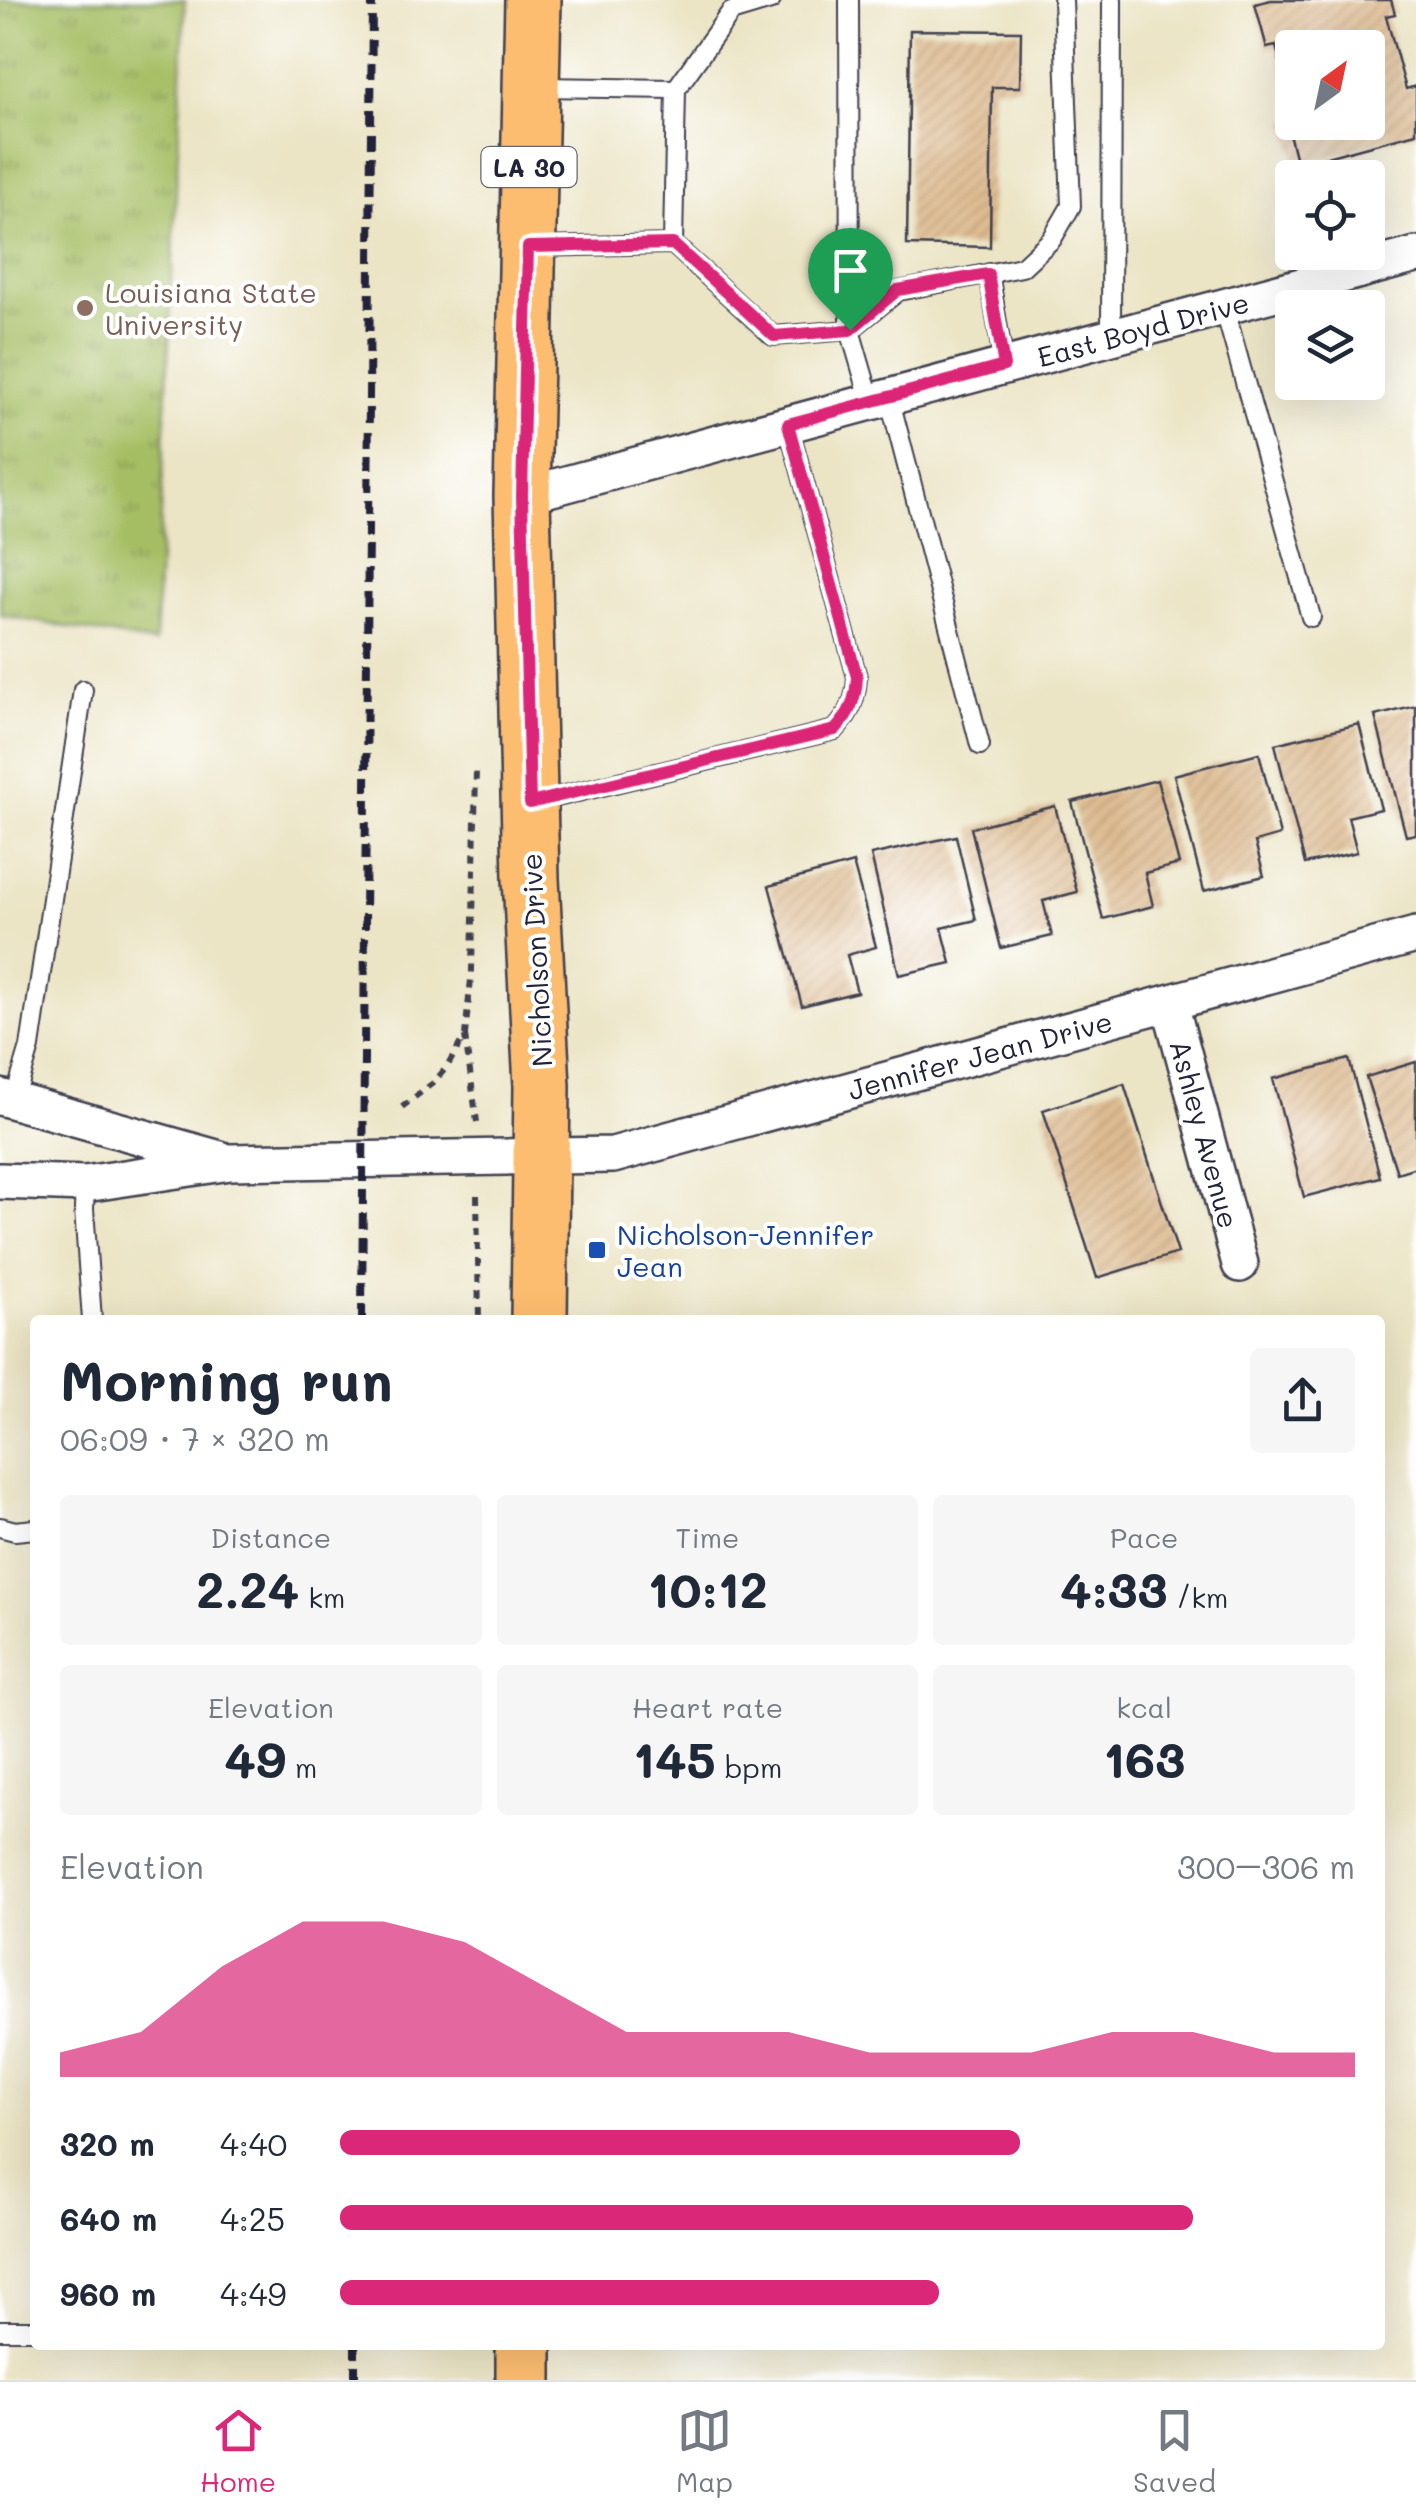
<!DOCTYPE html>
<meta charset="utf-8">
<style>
body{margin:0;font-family:Mali,sans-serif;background:#f6f6f7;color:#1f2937;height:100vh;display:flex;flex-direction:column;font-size:38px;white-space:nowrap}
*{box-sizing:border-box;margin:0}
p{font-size:32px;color:#747a83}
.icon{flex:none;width:55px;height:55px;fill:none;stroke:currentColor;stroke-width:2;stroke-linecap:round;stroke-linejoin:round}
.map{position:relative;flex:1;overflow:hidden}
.panel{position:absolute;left:30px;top:1315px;width:1355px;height:1035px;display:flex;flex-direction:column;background:#fff;border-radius:10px;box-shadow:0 10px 40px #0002}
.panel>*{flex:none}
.needle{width:65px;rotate:33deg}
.fabs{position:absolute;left:1275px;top:30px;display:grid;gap:20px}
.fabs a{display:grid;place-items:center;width:110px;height:110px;border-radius:10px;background:#fff;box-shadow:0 10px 40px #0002;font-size:50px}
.pin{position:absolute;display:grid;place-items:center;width:85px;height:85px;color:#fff;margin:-102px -42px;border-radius:50% 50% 50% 0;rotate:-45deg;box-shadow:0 0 10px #0007}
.pin .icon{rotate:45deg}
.round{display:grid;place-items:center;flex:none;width:105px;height:105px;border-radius:10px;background:#f6f6f7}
.overview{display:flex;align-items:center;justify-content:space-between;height:170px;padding:0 30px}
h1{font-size:55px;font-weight:800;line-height:75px}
.figures{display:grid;grid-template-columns:repeat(3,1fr);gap:15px;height:170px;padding:10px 30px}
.figures div{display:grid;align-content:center;border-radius:10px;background:#f6f6f7;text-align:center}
.figures b{font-size:50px;font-weight:800}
.figures small{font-size:28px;font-weight:400}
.figures p{font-size:28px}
.chart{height:280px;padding:20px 30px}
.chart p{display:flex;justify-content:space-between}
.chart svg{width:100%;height:180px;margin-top:10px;fill:#db2777;opacity:.7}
ul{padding:0 30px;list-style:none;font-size:32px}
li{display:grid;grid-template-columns:160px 120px 1fr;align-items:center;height:75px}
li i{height:25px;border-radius:12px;background:#db2777}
.tabs{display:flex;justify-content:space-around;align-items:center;height:140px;border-top:2px solid #e0e1e3;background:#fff;font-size:28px;color:#747a83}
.tabs a{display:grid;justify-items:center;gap:5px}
.tabs .current{color:#db2777}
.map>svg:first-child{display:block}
.grass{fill:url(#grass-tufts);stroke:#647050;stroke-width:2.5}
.building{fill:url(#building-hatch)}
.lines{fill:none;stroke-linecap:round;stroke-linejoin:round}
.lane-casing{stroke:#403f50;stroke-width:22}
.street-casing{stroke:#403f50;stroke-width:40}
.primary-casing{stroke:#403f50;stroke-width:60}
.path{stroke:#403f50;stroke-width:6;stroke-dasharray:8 8;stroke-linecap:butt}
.lane{stroke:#fff;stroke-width:18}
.street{stroke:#fff;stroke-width:35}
.primary{stroke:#fcbd6f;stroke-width:55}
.rail{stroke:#22223b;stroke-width:8;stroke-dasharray:15 8;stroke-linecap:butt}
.route-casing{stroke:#fff;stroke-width:20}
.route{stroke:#db2777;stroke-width:12}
.education-dot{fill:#8d6e63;stroke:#fff;stroke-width:4}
.transit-dot{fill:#1a4fb4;stroke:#fff;stroke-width:4}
.labels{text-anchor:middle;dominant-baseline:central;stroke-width:8;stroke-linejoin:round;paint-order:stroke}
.shield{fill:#fff;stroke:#646476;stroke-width:2.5}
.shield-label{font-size:25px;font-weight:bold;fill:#22223b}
.education-label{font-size:28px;fill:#785e54;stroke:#fff;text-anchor:start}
.street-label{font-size:28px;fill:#22223b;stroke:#fff}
.transit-label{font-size:28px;fill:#164399;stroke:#fff;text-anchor:start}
</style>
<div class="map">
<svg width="1416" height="2380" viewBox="0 0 1416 2380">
<defs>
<pattern id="grass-tufts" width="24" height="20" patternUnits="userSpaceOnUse" patternTransform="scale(2.5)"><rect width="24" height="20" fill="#a6be64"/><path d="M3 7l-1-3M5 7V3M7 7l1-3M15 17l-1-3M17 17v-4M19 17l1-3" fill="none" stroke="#879a54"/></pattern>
<pattern id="building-hatch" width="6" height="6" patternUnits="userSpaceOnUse" patternTransform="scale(2.5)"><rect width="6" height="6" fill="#debc91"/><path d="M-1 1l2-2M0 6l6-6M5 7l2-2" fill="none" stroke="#bea17e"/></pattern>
</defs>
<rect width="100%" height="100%" fill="#fff"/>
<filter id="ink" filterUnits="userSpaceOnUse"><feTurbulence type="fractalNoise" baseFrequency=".01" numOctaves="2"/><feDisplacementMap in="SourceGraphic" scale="20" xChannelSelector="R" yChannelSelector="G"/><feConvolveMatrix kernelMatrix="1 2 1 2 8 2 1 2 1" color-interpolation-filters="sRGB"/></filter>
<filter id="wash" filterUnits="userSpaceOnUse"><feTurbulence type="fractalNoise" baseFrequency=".0048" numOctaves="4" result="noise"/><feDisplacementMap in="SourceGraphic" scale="40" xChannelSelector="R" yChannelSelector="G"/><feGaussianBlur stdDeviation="2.25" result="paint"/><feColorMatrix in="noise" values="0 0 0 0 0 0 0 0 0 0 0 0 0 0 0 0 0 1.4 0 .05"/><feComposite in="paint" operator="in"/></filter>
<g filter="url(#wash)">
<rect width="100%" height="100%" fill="#ebe4c5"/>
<path class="grass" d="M0 0H185L155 643 0 615Z"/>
<g id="blocks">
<path class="building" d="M1271 0H1391L1395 14 1386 16 1406 89 1416 86V133L1297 165 1286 121 1368 122V48H1292L1291 104 1276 46 1267 48 1255 4Z
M910 30 1021 31 1020 87H992L990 247 907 245Z
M1416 706V834L1406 836 1375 716Z
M1359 724 1381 809 1348 817 1357 852 1305 864 1275 744Z
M1259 753 1280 835 1255 842 1264 876 1204 891 1174 775Z
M1157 780 1179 864 1145 873 1153 906 1103 919 1072 802Z
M1055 806 1077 892 1043 901 1052 936 1001 948 971 828Z
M956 836 976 920 942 928 951 963 899 975 871 855Z
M853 863 876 947 847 955 857 992 802 1006 769 886Z
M1349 1059 1380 1177 1304 1197 1273 1079Z
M1416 1062V1167L1397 1173 1366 1077Z
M1124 1084 1178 1253 1097 1278 1043 1110Z"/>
</g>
</g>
<g filter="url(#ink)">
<use href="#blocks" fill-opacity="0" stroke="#403f50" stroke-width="2.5"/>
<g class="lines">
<g class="lane-casing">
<path id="lane" d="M849 0 850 330
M538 87 676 89 731 12 771 0
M673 244 676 89
M533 247 673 244 773 336 850 330 871 402
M989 273 1004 366
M1224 307 1311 617
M850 330 898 291 1022 267 1052 239 1071 206 1063 0
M1111 336 1112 0
M889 397 980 745
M536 802 835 730C850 714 856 699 857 677L788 424
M14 1101 30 1047 83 690
M85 1184 84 1209 92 1320
M0 1527 15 1531 35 1529
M0 2330H35"/>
</g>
<g class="street-casing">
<path id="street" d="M522 496 1416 255
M1170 1004 1240 1264
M0 1097 220 1159
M0 1181 85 1184 230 1162 613 1155 1416 935"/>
</g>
<g class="primary-casing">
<path id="primary" d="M533 0 522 496 531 879 542 1086 539 1320
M524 2380V2345"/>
</g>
<path class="path" d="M465 1036 477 1122
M402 1107 433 1083 447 1067 465 1035 472 970 476 769
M477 1195 479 1320"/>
<use href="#lane" class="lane"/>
<use href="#street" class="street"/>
<use href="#primary" class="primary"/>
<path class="rail" d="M362 1320 372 0
M355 2380V2345"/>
</g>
</g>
<g class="lines" filter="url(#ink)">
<g class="route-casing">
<path id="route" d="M673 244 774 336 850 330 898 290 988 274 1004 366 788 424 857 677C856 699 850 714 835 730L530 803 522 496 528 247Z"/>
</g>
<use href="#route" class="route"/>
</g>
<circle class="education-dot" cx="85" cy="308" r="10"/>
<rect class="transit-dot" x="587" y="1240" width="20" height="20" rx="5"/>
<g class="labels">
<rect class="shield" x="481.5" y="147" width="95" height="40" rx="8"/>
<g class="shield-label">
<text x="529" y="167">LA 30</text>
</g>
<g class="education-label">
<text x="105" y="292">Louisiana State<tspan x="105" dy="32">University</tspan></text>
</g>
<g class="street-label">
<text transform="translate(1143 329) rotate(-15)">East Boyd Drive</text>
<text transform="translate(536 960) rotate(-93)">Nicholson Drive</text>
<text transform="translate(980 1055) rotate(-15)">Jennifer Jean Drive</text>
<text transform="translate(1205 1134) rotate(75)">Ashley Avenue</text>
</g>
<g class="transit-label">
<text x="617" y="1234">Nicholson-Jennifer<tspan x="617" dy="32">Jean</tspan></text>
</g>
</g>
</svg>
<div class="fabs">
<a><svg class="needle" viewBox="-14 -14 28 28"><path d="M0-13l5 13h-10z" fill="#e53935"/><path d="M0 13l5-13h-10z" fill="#747a83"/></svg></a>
<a><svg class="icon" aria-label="locate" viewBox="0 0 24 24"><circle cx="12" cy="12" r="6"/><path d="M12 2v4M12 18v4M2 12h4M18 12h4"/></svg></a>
<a><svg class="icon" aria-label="layers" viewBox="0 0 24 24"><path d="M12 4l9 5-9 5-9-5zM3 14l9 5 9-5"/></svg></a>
</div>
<div class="pin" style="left:850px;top:330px;background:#1e9e55"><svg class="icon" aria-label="arrive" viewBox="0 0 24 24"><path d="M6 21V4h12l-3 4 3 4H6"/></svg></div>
<section class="panel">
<div class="overview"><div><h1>Morning run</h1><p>06:09 · 7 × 320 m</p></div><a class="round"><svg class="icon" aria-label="share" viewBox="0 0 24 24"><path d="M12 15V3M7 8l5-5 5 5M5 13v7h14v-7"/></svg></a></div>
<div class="figures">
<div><p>Distance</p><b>2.24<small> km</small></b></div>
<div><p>Time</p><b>10:12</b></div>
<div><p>Pace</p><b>4:33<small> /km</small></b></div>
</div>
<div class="figures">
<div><p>Elevation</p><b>49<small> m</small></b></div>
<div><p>Heart rate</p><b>145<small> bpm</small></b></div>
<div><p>kcal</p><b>163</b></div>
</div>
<div class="chart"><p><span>Elevation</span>300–306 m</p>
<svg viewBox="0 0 160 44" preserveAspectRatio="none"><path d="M0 44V38L10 33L20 17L30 6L40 6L50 11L60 22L70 33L80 33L90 33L100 38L110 38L120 38L130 33L140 33L150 38L160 38V44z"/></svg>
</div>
<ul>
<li><b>320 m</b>4:40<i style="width:67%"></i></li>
<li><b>640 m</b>4:25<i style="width:84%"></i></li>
<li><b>960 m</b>4:49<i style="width:59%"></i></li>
</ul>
</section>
</div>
<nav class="tabs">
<a class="current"><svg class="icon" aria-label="home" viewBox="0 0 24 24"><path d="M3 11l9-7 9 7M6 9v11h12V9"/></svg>Home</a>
<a><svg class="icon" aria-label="map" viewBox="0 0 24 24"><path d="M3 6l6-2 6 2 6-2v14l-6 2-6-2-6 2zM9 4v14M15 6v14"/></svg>Map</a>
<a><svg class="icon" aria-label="saved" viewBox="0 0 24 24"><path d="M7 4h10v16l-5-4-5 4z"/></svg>Saved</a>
</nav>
